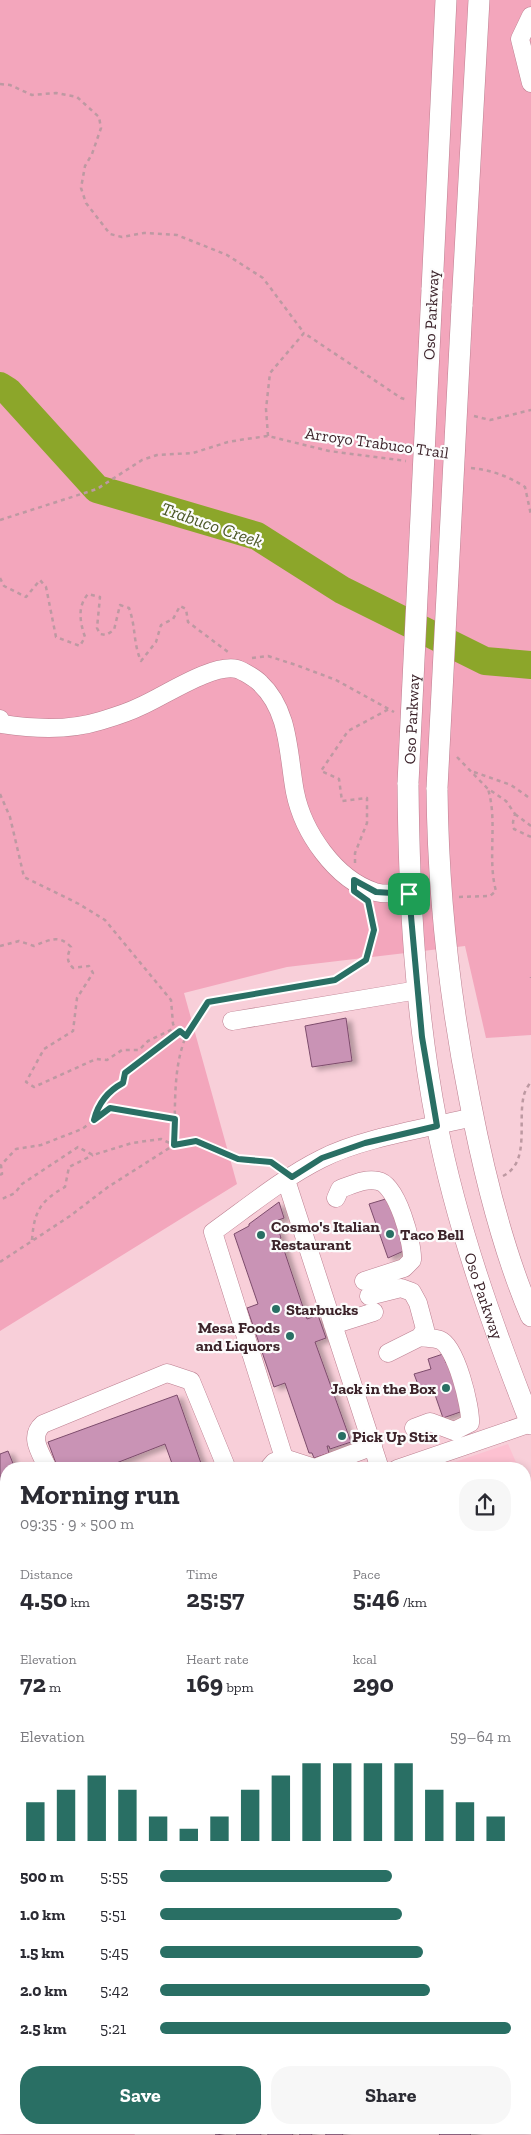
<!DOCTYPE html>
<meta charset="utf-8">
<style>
body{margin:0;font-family:"Zilla Slab",serif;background:#f7f7f7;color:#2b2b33;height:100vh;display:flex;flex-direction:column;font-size:19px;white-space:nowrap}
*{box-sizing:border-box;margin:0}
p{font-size:16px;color:#7c7c81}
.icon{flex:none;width:28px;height:28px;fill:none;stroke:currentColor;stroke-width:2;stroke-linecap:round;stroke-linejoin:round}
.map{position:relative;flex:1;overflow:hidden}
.sheet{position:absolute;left:0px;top:1462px;width:531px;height:672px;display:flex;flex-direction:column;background:#fff;border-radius:20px 20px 0 0;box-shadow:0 2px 8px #0003}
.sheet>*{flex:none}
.pin{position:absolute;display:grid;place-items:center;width:42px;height:42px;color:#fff;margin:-21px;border-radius:10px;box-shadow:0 2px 8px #0006}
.round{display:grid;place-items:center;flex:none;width:52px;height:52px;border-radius:20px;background:#f7f7f7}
.headline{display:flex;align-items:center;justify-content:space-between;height:85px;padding:0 20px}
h1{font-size:28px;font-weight:700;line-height:38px}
.metrics{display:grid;grid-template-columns:repeat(3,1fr);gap:8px;height:85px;padding:5px 20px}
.metrics div{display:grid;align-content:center}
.metrics b{font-size:25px;font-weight:700}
.metrics small{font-size:14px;font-weight:400}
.metrics p{font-size:14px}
.chart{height:140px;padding:10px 20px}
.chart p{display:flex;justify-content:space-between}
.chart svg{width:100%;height:90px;margin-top:5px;stroke:#296f64;stroke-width:6}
.primary-button{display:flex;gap:10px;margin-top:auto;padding:10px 20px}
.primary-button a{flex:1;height:58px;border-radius:20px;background:#296f64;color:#fff;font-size:20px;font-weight:700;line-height:58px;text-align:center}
.primary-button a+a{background:#f7f7f7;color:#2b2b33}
ul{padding:0 20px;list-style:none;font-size:16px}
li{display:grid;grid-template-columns:80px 60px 1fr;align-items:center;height:38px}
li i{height:12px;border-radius:6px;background:#296f64}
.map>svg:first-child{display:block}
.built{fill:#fdc1d1}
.green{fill:#f3a6bc}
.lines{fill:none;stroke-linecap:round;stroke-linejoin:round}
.river{stroke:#8ca62a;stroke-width:28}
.building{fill:#c993b5;stroke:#7d4c6c;filter:url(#shadow)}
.minor-casing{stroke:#bc7f90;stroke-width:19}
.major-casing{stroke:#bc7f90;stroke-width:22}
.path{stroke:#bd99a2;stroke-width:2.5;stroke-dasharray:4 4;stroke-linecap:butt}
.minor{stroke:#fff;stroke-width:18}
.major{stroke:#fff;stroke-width:21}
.major-bridge-casing{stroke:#bc7f90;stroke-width:22;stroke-linecap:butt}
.major-bridge{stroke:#fff;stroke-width:21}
.route-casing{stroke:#fff;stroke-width:10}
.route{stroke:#296f64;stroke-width:6}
.poi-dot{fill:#296f64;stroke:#fcfcfc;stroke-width:2}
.labels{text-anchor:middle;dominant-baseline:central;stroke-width:4.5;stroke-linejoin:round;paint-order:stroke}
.street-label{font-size:16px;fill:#3c232a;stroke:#fcfcfc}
.poi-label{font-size:16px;font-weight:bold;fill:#3c232a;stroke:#fcfcfc;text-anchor:start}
.water-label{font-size:18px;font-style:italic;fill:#4b5727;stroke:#fcfcfc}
</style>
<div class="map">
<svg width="531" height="2135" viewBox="0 0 531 2135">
<defs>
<filter id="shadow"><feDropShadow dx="5.5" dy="3" stdDeviation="2.5" flood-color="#0004"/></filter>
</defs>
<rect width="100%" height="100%" fill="#f8cfd9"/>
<path class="built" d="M508 1444 519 1469H434Z
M525 1481 531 1495V1585L525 1587Z"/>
<path class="green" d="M0 0H531V1035L486 1038 465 946 287 967 184 993 237 1184 0 1331Z
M6 2010V2129H132L135 2135H0V2011Z"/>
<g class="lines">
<path class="river" d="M0 386 8 391 97 489 257 536 342 590 485 661 531 665"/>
</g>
<path class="building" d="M346 1018 352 1061 312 1067 305 1026Z
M389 1198 408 1249 388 1258 369 1204Z
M279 1202 284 1218 276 1221 281 1238H280L307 1319 318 1315 326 1338 315 1342 351 1442 330 1449 329 1446H327L329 1453 314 1458 312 1453H309L285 1383 274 1387 247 1308 258 1304 234 1234 249 1226V1224Z
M443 1354 446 1363 450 1362 466 1410 443 1418 432 1386 420 1390 414 1374 431 1369 428 1359Z
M177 1395 203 1469H174L165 1444 101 1469H58L48 1442Z
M8 1451 14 1466 20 1464 22 1469H6V1527L0 1529V1454Z
M531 1779V1837L525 1835V1782Z
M527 2020 531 2027V2077L525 2079V2021Z
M213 2129H227L229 2133 216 2135Z
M234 2129H259L261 2135H237Z
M266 2129H290L293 2135H268Z
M297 2129H312L310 2130 312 2135H300Z
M327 2129H340L343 2135H326L324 2130Z
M444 2129H475L470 2135H439Z"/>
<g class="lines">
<g class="minor-casing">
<path id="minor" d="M531 16 520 39 531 83
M0 719 2 724C34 729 68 731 100 721 113 717 127 713 139 707 163 697 212 663 237 669 243 671 255 678 260 683 290 711 288 755 295 792 303 832 335 879 375 892 385 895 399 893 409 893
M232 1021 418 990
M286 1180 380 1469
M336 1198 340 1189C352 1185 365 1178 378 1181 397 1184 413 1243 412 1260L404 1268 364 1281
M369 1296 401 1288 412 1292 418 1303 425 1329 420 1337 388 1353
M333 1325 374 1312
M414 1428 430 1422 454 1431 470 1423C471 1407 456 1346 440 1340 435 1338 426 1338 420 1337
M373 1446 315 1468 284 1458 213 1232C248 1207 283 1178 321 1159 361 1138 428 1128 473 1117
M48 1469C41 1453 28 1437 43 1424L167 1373 191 1381 227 1469
M268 1469 274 1462 284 1458
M397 1469 531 1423
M0 1702 6 1719
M0 1918 6 1925"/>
</g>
<g class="major-casing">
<g id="major">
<path d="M432 290 446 0"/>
<path d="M462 306 479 0"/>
<path id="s1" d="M408 783C409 899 415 1011 437 1125 457 1227 493 1327 531 1424"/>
<path d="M437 788C438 895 449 996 470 1101 484 1174 502 1248 531 1316"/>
<path d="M525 1623 531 1621"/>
<path d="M525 1664 531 1662"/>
<path d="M0 1796 6 1794"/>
<path d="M0 1831 6 1830"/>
</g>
</g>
<path class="path" d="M0 84 10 85 32 95 56 93 77 97 99 117 101 128 92 154 85 166 81 188 86 203 110 234 122 237 144 233 177 235 227 255 263 278 304 333
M474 416 490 420 531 410
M268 436 266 409 270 373 304 333 401 398 408 400
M471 468C491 470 508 476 525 487L531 515
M0 520 97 489 142 460 157 455 193 453 228 442 246 439 268 436 329 451 406 461
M0 578 4 586 26 597 40 580 46 587 56 637 80 646 85 637C80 622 77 607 88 594L100 597 97 628 100 634 106 635 114 630 120 605 129 608C136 627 133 643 141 661L156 642 161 625 173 619 180 606 186 609 188 622 228 652
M252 658 268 656 296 665 336 680 394 712
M457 757 487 788 506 801 515 814 513 822 514 829 531 837
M474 772 511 785 531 799
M0 794 10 817 24 877 79 904 105 920 171 1000 173 1024 175 1028 186 1036C172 1070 176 1109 174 1145L161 1139 132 1143 93 1155 78 1147 22 1184 15 1193 0 1200
M515 814 531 826
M355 863V853L367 823V798L342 801 339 779 321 771 348 731 389 709
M459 897 490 896 496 891C487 858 498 822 488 789
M0 946 19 941 34 946C49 940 59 934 71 947 67 956 66 960 73 968L89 966 93 973 77 998 73 1031 44 1049 26 1082 34 1087 96 1059 107 1060 122 1050H139L148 1041 175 1028
M531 977V978
M186 1036 208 1002 335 980 366 960 374 930 369 906
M94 1120C98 1104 108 1091 123 1083L125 1073 180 1031
M0 1175 2 1174 1 1165 16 1149 41 1145 82 1129 110 1108 175 1119
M503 1176C531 1162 517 1121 524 1095 525 1090 529 1085 531 1081
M32 1240C34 1212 40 1201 65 1187L69 1167 93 1155
M0 1262 70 1216 108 1187 174 1145 196 1141 238 1159 271 1162 277 1166"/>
<use href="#minor" class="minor"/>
<use href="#major" class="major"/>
<g class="major-bridge-casing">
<g id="major-bridge">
<path id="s2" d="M408 783 432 290"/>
<path d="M437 788 462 306"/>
</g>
</g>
<use href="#major-bridge" class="major-bridge"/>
</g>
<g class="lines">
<g class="route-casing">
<path id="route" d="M354 880 376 892 409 894 422 1037 437 1126 365 1143 322 1158 292 1177 271 1162 238 1159 196 1141 174 1145 175 1119 110 1108 94 1120C98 1104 108 1091 123 1083L125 1073 180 1031 186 1036 208 1002 335 980 366 960 374 930 368 901 354 891Z"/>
</g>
<use href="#route" class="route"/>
</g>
<g class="poi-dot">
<circle cx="390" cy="1234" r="5"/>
<circle cx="261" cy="1235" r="5"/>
<circle cx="276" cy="1309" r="5"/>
<circle cx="290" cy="1336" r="5"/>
<circle cx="446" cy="1388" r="5"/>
<circle cx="342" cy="1436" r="5"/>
</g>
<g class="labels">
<g class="street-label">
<text transform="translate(431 315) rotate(-87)">Oso Parkway</text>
<text transform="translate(377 443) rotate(8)">Arroyo Trabuco Trail</text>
<text stroke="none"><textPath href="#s2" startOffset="64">Oso Parkway</textPath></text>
<text stroke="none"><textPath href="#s1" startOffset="521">Oso Parkway</textPath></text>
</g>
<g class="poi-label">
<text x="271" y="1226">Cosmo's Italian<tspan x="271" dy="18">Restaurant</tspan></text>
<text x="400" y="1234">Taco Bell</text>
<text x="286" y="1309">Starbucks</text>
<text x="280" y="1327" text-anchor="end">Mesa Foods<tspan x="280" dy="18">and Liquors</tspan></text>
<text x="436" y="1388" text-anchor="end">Jack in the Box</text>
<text x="352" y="1436">Pick Up Stix</text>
</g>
<g class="water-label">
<text transform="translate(212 525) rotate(19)">Trabuco Creek</text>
</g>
</g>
</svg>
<div class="pin" style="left:409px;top:894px;background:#1e9e55"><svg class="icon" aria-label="arrive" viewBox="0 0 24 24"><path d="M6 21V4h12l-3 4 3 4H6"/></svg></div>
<section class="sheet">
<div class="headline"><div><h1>Morning run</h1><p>09:35 · 9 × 500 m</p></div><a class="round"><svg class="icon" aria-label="share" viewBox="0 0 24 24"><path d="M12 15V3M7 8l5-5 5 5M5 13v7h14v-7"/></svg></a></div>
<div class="metrics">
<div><p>Distance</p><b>4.50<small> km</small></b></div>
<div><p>Time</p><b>25:57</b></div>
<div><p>Pace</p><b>5:46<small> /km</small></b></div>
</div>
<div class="metrics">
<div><p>Elevation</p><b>72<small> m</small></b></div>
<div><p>Heart rate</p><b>169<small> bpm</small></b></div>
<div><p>kcal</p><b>290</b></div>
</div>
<div class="chart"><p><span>Elevation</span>59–64 m</p>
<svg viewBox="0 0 160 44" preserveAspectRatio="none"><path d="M5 44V25M15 44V19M25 44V12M35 44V19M45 44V32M55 44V38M65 44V32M75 44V19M85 44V12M95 44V6M105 44V6M115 44V6M125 44V6M135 44V19M145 44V25M155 44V32"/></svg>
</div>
<ul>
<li><b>500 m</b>5:55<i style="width:66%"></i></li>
<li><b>1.0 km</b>5:51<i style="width:69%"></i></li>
<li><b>1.5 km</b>5:45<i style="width:75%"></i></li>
<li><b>2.0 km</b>5:42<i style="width:77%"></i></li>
<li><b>2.5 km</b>5:21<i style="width:100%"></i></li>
</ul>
<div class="primary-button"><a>Save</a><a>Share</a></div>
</section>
</div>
